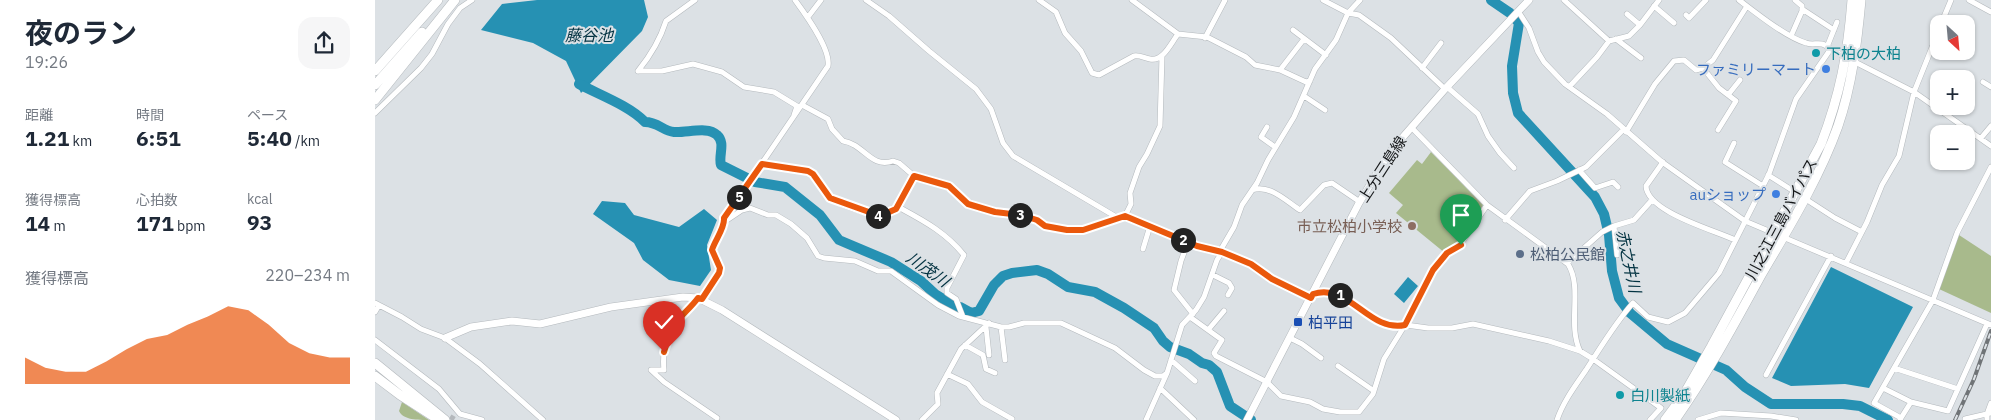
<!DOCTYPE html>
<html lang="ja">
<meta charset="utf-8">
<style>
body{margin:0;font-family:"IBM Plex Sans","Noto Sans JP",sans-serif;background:#f6f6f7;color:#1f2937;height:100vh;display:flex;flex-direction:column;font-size:19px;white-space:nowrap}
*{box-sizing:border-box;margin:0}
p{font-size:16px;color:#747a83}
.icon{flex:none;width:28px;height:28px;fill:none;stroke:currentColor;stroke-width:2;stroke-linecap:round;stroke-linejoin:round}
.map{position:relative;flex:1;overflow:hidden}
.details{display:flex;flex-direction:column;background:#fff;width:375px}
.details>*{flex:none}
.needle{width:32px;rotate:154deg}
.controls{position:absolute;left:1555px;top:15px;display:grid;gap:10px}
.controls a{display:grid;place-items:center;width:45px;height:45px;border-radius:10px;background:#fff;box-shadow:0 1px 4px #0004;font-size:25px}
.pin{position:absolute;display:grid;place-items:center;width:42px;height:42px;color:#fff;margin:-51px -21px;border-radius:50% 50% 50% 0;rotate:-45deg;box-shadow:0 0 5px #0007}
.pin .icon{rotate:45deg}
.km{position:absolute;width:25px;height:25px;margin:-12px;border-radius:50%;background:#222;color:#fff;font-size:14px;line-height:25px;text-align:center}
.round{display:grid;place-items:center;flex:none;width:52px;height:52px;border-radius:15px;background:#f6f6f7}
.overview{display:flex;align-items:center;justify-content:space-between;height:85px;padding:0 25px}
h1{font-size:28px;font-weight:700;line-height:38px}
.metrics{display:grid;grid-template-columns:repeat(3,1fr);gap:8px;height:85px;padding:5px 25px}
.metrics div{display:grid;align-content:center}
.metrics b{font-size:21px;font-weight:700}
.metrics small{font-size:14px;font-weight:400}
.metrics p{font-size:14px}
.chart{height:140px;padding:10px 25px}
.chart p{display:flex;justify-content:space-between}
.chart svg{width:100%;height:90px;margin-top:5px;fill:#ea580c;opacity:.7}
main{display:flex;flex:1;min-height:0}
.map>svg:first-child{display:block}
.green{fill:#a8ba8c}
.water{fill:#2691b3}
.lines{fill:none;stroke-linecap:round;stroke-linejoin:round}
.river{stroke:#2691b3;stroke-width:10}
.street-tunnel{stroke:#b4b8bc;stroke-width:5;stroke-dasharray:5 2.5;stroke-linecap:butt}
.street-casing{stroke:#b4b9bd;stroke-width:6}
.secondary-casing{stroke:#b4b9bd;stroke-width:8}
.highway-casing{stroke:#b4b9bd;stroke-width:10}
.street{stroke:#fff;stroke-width:5}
.secondary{stroke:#fff;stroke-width:7}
.highway{stroke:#fff;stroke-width:9}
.rail-casing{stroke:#707477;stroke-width:4}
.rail{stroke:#dce1e5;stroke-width:2;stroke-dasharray:5.5;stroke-linecap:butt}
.route-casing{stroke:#fff;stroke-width:10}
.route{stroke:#ea580c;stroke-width:6}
.culture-dot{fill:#0f9aa8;stroke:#dce1e5;stroke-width:2}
.shop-dot{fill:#3f7fe0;stroke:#dce1e5;stroke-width:2}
.education-dot{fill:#8d6e63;stroke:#dce1e5;stroke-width:2}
.service-dot{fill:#5c6f8a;stroke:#dce1e5;stroke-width:2}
.transit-dot{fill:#1a4fb4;stroke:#dce1e5;stroke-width:2}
.labels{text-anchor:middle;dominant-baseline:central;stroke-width:4;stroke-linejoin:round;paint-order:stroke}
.culture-label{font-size:15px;fill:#0d838f;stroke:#dce1e5;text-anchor:start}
.shop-label{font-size:15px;fill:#366cbe;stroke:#dce1e5;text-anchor:end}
.street-label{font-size:15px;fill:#141618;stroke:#dce1e5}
.education-label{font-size:15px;fill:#785e54;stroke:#dce1e5;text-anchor:end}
.service-label{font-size:15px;fill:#4e5e75;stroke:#dce1e5;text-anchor:start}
.transit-label{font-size:15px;fill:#164399;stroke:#dce1e5;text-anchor:start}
.water-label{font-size:16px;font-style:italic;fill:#023241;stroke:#dce1e5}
</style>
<main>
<section class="details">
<div class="overview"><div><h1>夜のラン</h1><p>19:26</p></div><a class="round"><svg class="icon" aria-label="share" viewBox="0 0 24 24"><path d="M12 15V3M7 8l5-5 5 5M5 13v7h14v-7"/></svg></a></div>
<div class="metrics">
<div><p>距離</p><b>1.21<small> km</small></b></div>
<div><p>時間</p><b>6:51</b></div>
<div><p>ペース</p><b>5:40<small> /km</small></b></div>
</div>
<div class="metrics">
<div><p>獲得標高</p><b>14<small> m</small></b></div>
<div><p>心拍数</p><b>171<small> bpm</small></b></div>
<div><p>kcal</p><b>93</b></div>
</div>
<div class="chart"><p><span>獲得標高</span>220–234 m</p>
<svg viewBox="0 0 160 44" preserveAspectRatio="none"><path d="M0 44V31L10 36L20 38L30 38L40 33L50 27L60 22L70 20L80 15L90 11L100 6L110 8L120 15L130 24L140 29L150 31L160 31V44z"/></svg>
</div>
</section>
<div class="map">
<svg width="1616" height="420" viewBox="0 0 1616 420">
<rect width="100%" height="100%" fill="#dce1e5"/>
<path class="green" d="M1056 152 1108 205 1085 242 1070 253 1021 213 1028 205 1014 193 1042 160 1047 164Z
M1584 235 1616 256V313L1564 289Z
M27 402 54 420C43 420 28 420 24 411Z"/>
<path class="water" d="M162 0H269L273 17 267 31 206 93 191 61 158 43 106 30 127 4Z
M227 201 250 203 259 215 304 227 329 209 342 220 332 245 336 270 325 286 294 280 268 260 259 243 218 214Z
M1456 267 1538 307 1494 388 1470 384 1416 386 1397 378Z
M1033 277 1043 286 1029 303 1019 294Z"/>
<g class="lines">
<path class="river" d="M1116 0 1135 13 1144 23 1137 66 1138 93 1143 113 1220 197 1229 214 1234 235 1237 271 1244 298 1255 313 1292 344 1351 370 1370 387 1396 404H1468L1485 406 1513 420
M204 84C225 95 255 106 270 122 283 122 288 131 299 132 312 133 333 126 342 135 351 143 343 156 346 165L380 182 410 187 445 215 464 240 516 262 546 281 560 294 581 307H585L596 313 604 311 619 285 628 276 637 273 662 270 673 274 693 287 720 292 749 308 779 328 788 341 795 347 814 354 827 363 834 365 842 372 855 406 876 420"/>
<path class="street-tunnel" d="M76 420 79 415"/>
<g class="street-casing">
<path id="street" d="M491 0 514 16 554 51 601 89 616 109 628 143 638 156 743 218
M664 0 681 12 690 33 706 51 717 73 724 75 759 56C765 55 769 58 775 59 788 62 796 43 803 34
M757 0 803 34 832 37 871 57 880 65 905 70 931 82 935 81
M948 0 973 13 984 15 1016 38 1070 89
M1189 0 1234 41
M1364 0C1381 13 1411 37 1431 43 1436 45 1442 43 1447 44 1452 45 1464 55 1471 57
M1594 0 1616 12
M1279 6 1299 23
M1427 9 1459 30
M1143 11 1154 28 1163 52 1169 62 1190 84 1232 114 1287 162 1370 221 1616 325
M1252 14 1265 25
M1311 15 1314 18 1331 0
M433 17 446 0
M1566 24 1576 0
M918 30 951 55
M1416 36 1427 11V6L1420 0
M830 38 850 0
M1241 39 1266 58
M1452 47 1462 22
M1478 61 1539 92 1616 146
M1047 68 1066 43
M1328 68 1344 88 1361 101 1343 130
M905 70 929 39
M263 71H287L318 64 347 72 369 87 399 92 422 106 419 115
M263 71C276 55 285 40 291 21L320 0
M1608 82 1616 87
M1072 87 1103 114 1113 136 1125 153 1139 168
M1194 87 1222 57 1234 41 1254 36 1265 25 1284 0
M1353 95 1365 80
M929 96 950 110
M427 105 453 119 457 129 468 141C489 144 496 169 518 161L524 163 539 176 574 186 593 204 620 212 646 215 662 220 671 226 692 230H708L750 216 756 204 755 193 764 167 772 154 785 126 787 56
M0 113 46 68 57 54 73 24 85 8 97 0
M892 127 886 137 900 147
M1036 127 1112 205 1193 264C1208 288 1192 324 1205 351
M1251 132 1280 84 1299 61 1309 60 1321 70 1328 68 1338 60 1372 6
M1606 138 1616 126
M1359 143 1350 162 1388 186
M1288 162 1271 186C1272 212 1339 230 1360 240
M387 164 433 171C443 178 446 191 456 198 467 207 491 212 505 216L521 209H527C551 222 571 233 589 255L572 288V293L581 299 588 317
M1204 170 1220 188 1238 182 1243 187
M1393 175 1420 192
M877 190C895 184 911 201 925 210L949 185 957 183 985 202
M1429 198 1460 218 1487 232
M521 209 539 176
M750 216 822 246 847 252 876 264 897 279 936 298
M1130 220 1155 191 1182 181 1211 167 1249 129
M349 222 367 210 375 208 393 215H401L416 224 432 238 443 256 449 258 480 261 503 271H516L563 305 584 316 626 327H634L649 323H686L740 348 769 370 780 376H788L792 373
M1239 226 1242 255
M813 242 806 261 799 290 818 314
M768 249 775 226
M845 251 859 227 867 205 882 183 893 160 919 117 940 69 961 40 973 13 985 0
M1192 263 1227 232 1239 226 1259 220 1277 200
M1471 263 1492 222 1507 185 1524 156 1539 92 1564 30
M838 275 854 283 857 288 853 295
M938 294 947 291 961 293 1004 321 1024 327 1031 325 1053 328H1077L1098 324 1174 341 1205 351 1218 359 1286 408 1275 420
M323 298C305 322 285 335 289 370H276L289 382 342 418
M327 299 344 273 345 268 337 250 349 222V219L453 66C456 49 431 15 420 0
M0 303 27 317 46 329 70 338 105 364 168 420
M0 312 4 305
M815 317 847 340 839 353 841 356 892 382 906 396 935 402 948 409 965 412H984L998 394 1009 359 1030 325 1053 278 1072 253 1085 245 1112 205
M611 327 614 355
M626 327 630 360
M833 330 849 311
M915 338 927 344 946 358
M0 340 64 389 85 414 107 420
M590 345 608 355 611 369 620 373
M796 360 820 381
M963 366 999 391
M1519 368 1583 389
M572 374 593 384 607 402 637 419
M1391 375 1456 256
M785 388 819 420
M1508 388 1536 402 1573 411 1612 324
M1526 418 1536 402
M1590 419 1616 413
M547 420 563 404 562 393 586 349 614 323
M771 420 792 373 807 325 821 310 829 297 842 260 847 252
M1182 420C1188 402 1200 386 1211 370 1226 347 1240 323 1258 303L1273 317 1293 322 1310 313 1344 273 1394 174 1421 99 1455 50
M1323 420 1346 413 1396 416 1421 420
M1525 420 1526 418 1499 403 1558 300 1582 233 1616 167
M1612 420V414L1616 403"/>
</g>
<g class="secondary-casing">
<path id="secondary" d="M70 338 96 327 137 321 165 324 236 307 308 297 323 298 347 310 521 420
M872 420 984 203 1014 153 1070 89 1154 0"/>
</g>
<g class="highway-casing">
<path id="highway" d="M0 71 63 0
M0 85 47 32
M0 100 80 0
M0 363 70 420
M0 376 25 395 64 420
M1290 420 1308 396 1336 347 1446 144C1465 95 1473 53 1477 0
M1300 420C1332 375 1358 326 1385 277 1413 229 1444 179 1463 126 1477 85 1482 43 1486 0"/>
</g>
<use href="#street" class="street"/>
<use href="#secondary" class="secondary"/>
<use href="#highway" class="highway"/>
<g class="rail-casing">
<path id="rail" d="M1580 420 1599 379 1616 331"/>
</g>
<use href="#rail" class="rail"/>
</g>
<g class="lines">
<g class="route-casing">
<path id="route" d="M289 352C292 341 297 327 304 319 311 311 317 306 323 298L327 299 344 273 345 268 337 250C340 240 350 228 349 218L387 164 433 171 438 174 455 198 505 216 521 209 539 176 574 186 593 204 620 212 646 215 662 220 670 226 692 230H708L750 216 822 246 847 252 876 264 897 279 936 298 938 294C974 282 994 333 1030 325L1058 270 1072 253 1086 245"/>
</g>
<use href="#route" class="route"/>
</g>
<g class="culture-dot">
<circle cx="1441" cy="53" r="5"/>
<circle cx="1245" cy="395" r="5"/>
</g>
<g class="shop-dot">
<circle cx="1451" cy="69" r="5"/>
<circle cx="1401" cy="194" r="5"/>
</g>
<circle class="education-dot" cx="1037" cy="226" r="5"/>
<circle class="service-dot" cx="1145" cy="254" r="5"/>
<rect class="transit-dot" x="918" y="317" width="10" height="10" rx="2.5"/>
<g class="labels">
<g class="culture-label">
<text x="1451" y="53">下柏の大柏</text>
<text x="1255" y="395">白川製紙</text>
</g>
<g class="shop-label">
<text x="1441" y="69">ファミリーマート</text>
<text x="1391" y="194">auショップ</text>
</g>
<g class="street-label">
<text transform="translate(1007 169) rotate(-57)">上分三島線</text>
<text transform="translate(1406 219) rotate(-62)">川之江三島バイパス</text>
</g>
<g class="education-label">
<text x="1027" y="226">市立松柏小学校</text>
</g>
<g class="service-label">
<text x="1155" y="254">松柏公民館</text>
</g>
<g class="transit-label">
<text x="933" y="322">柏平田</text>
</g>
<g class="water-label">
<text x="214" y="35">藤谷池</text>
<text transform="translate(1254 261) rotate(78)">赤之井川</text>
<text transform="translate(553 269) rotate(35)">川茂川</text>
</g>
</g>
</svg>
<div class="controls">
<a><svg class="needle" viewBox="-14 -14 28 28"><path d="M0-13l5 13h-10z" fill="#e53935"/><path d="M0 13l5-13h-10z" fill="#747a83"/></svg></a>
<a>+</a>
<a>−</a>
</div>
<div class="pin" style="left:1086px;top:245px;background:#1e9e55"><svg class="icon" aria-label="arrive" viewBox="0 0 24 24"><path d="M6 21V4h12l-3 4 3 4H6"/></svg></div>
<div class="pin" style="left:289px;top:352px;background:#d93025"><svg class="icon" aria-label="check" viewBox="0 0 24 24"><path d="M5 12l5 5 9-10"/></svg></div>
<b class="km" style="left:965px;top:295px">1</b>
<b class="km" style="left:808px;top:240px">2</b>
<b class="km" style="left:645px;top:215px">3</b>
<b class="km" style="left:503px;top:216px">4</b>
<b class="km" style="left:364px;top:197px">5</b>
</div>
</main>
